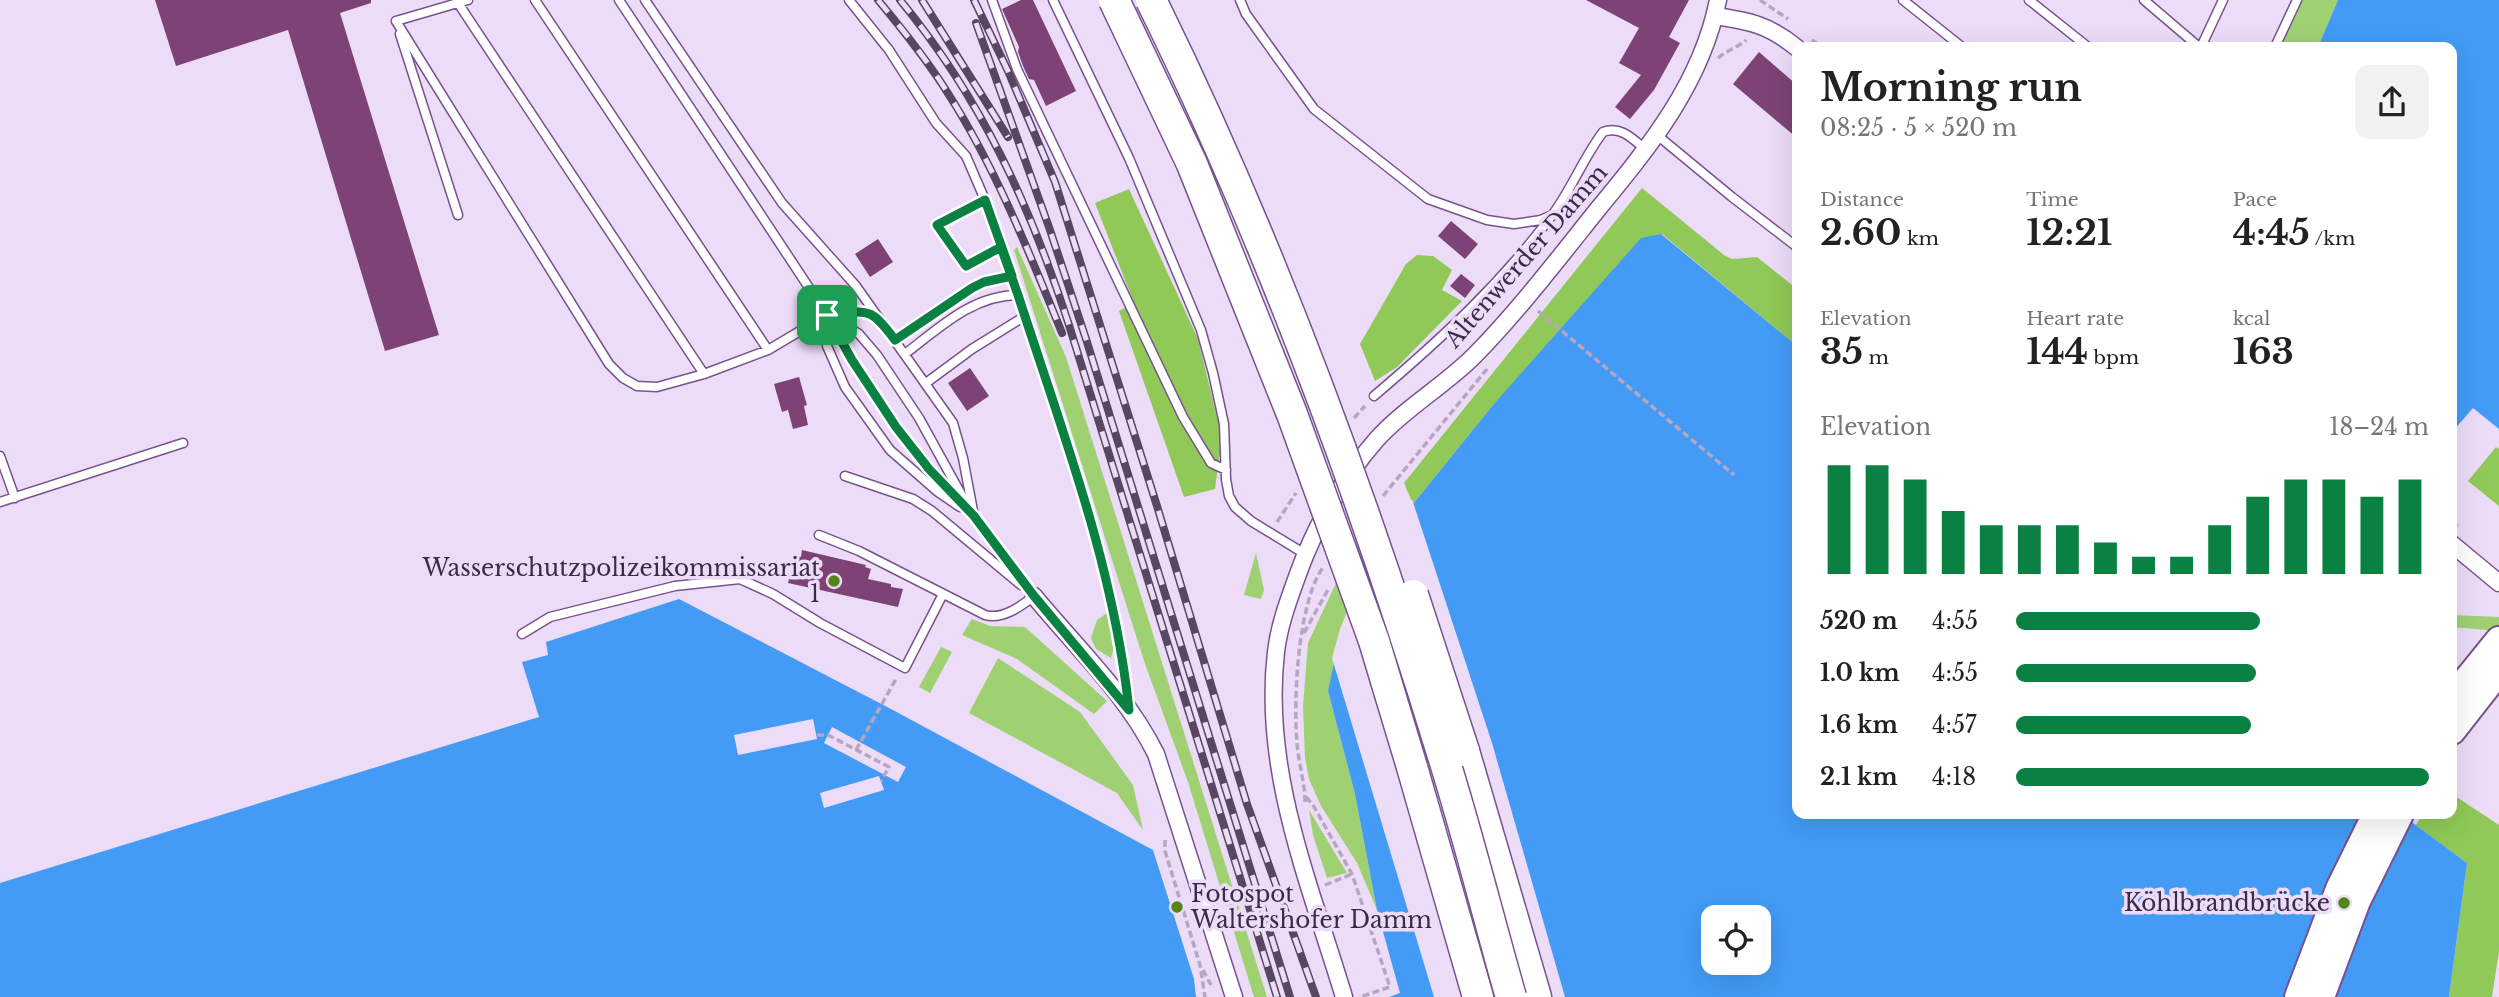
<!DOCTYPE html>
<meta charset="utf-8">
<style>
body{margin:0;font-family:"Libre Baskerville",serif;background:#f2f2f2;color:#222;height:100vh;display:flex;flex-direction:column;font-size:26px;white-space:nowrap}
*{box-sizing:border-box;margin:0}
p{font-size:23px;color:#767676}
.icon{flex:none;width:38px;height:38px;fill:none;stroke:currentColor;stroke-width:2;stroke-linecap:round;stroke-linejoin:round}
.map{position:relative;flex:1;overflow:hidden}
.side{position:absolute;left:1792px;top:42px;width:665px;height:777px;display:flex;flex-direction:column;background:#fff;border-radius:14px;box-shadow:0 7px 28px #0002}
.side>*{flex:none}
.tools{position:absolute;left:1701px;top:905px;display:grid;gap:14px}
.tools a{display:grid;place-items:center;width:70px;height:70px;border-radius:14px;background:#fff;box-shadow:0 7px 28px #0002;font-size:35px}
.pin{position:absolute;display:grid;place-items:center;width:60px;height:60px;color:#fff;margin:-30px;border-radius:14px;box-shadow:0 4px 10px #0006}
.round{display:grid;place-items:center;flex:none;width:74px;height:74px;border-radius:14px;background:#f2f2f2}
.summary{display:flex;align-items:center;justify-content:space-between;height:119px;padding:0 28px}
h1{font-size:38px;font-weight:700;line-height:52px}
.metrics{display:grid;grid-template-columns:repeat(3,1fr);gap:10px;height:119px;padding:7px 28px}
.metrics div{display:grid;align-content:center}
.metrics b{font-size:35px;font-weight:700}
.metrics small{font-size:19px;font-weight:400}
.metrics p{font-size:19px}
.chart{height:196px;padding:14px 28px}
.chart p{display:flex;justify-content:space-between}
.chart svg{width:100%;height:126px;margin-top:7px;stroke:#0b8043;stroke-width:6}
ul{padding:0 28px;list-style:none;font-size:23px}
li{display:grid;grid-template-columns:112px 84px 1fr;align-items:center;height:52px}
li i{height:18px;border-radius:9px;background:#0b8043}
.map>svg:first-child{display:block}
.green{fill:#9fd172}
.forest{fill:#90c957}
.water{fill:#439bf5;fill-rule:evenodd}
.pier{fill:#ecdcf8}
.building{fill:#7d4376}
.lines{fill:none;stroke-linecap:round;stroke-linejoin:round}
.lane-casing{stroke:#785290;stroke-width:11}
.street-casing{stroke:#785290;stroke-width:19}
.primary-casing{stroke:#785290;stroke-width:30}
.highway-casing{stroke:#785290;stroke-width:33}
.path{stroke:#b6a6c2;stroke-width:3.5;stroke-dasharray:7 3.5;stroke-linecap:butt}
.lane{stroke:#fff;stroke-width:8}
.street{stroke:#fff;stroke-width:16}
.primary{stroke:#fff;stroke-width:26}
.highway{stroke:#fff;stroke-width:30}
.rail-casing{stroke:#584763;stroke-width:8}
.rail{stroke:#ecdcf8;stroke-width:5;stroke-dasharray:16;stroke-linecap:butt}
.highway-bridge-casing{stroke:#785290;stroke-width:33;stroke-linecap:butt}
.highway-bridge{stroke:#fff;stroke-width:30}
.route-casing{stroke:#fff;stroke-width:14}
.route{stroke:#0b8043;stroke-width:9}
.poi-dot{fill:#548517;stroke:#ecdcf8;stroke-width:2.5}
.labels{text-anchor:middle;dominant-baseline:central;stroke-width:7;stroke-linejoin:round;paint-order:stroke}
.street-label{font-size:23px;fill:#3c2b47;stroke:#ecdcf8}
.poi-label{font-size:23px;fill:#3c2b47;stroke:#ecdcf8;text-anchor:end}
</style>
<div class="map">
<svg width="2499" height="997" viewBox="0 0 2499 997">
<rect width="100%" height="100%" fill="#ecdcf8"/>
<path class="green" d="M2302 0H2338L2318 47H2281Z
M1017 247 1066 357 1267 997H1254L1253 994 1188 782 1145 664 1014 250Z
M1368 528 1380 554 1328 691 1355 794 1377 910 1357 863 1321 806 1309 779 1305 758 1303 706 1308 643 1350 553Z
M1256 553 1264 590 1261 599 1244 595Z
M1107 613 1114 647 1111 658 1096 649 1091 638 1097 620Z
M2452 615 2499 617V631L2452 627Z
M972 619 990 626 1025 627 1107 701 1094 714 1017 659 962 635Z
M941 647 952 652 930 693 919 687Z
M998 658 1080 712 1133 785 1143 830 1117 793 969 713Z
M1309 810 1347 873 1327 878 1313 835Z"/>
<path class="forest" d="M1642 188 1724 255 1732 259 1757 257 1797 289V346L1662 234 1493 405 1413 504 1404 483Z
M1129 189 1198 339 1222 438 1215 489 1184 497 1119 311 1134 303 1095 203Z
M1417 255 1433 256 1452 270 1442 290 1462 301 1397 367 1375 381 1360 344 1406 264Z
M2496 447 2499 449V506L2468 481Z
M2452 794 2499 825V951L2492 997H2449L2467 863 2416 825 2423 814H2452Z"/>
<path class="water" d="M2338 0H2499V429L2473 408 2452 432V47H2318Z
M1661 234 1797 346V814H2401L2467 863 2449 997H1389L1400 993 1377 910 1355 794 1328 691 1334 663 1361 588 1413 504 1493 405 1641 238ZM1713 917H1759V962H1713Z
M679 599 891 709 1153 850 1194 979 1196 997H0V883L539 717 522 662 548 655 546 642Z"/>
<path class="pier" d="M1412 499 1492 743 1565 997H1501L1432 759 1377 552Z
M1367 571 1428 759 1496 997H1434L1332 658 1340 629 1357 587Z
M813 719 817 739 738 755 734 735Z
M832 727 906 767 898 782 824 743Z
M879 776 884 790 824 808 820 793Z"/>
<path class="building" d="M155 0H371V3L340 13 439 335 385 351 288 30 176 66Z
M1021 0H1033L1076 91 1046 106 1034 80 1029 79 1023 66 1018 52 1019 47 1002 9Z
M1586 0H1689L1669 37 1680 43 1654 90 1630 119 1615 107 1641 75 1619 63 1639 28Z
M1759 52 1797 85V138L1733 84Z
M1451 221 1478 244 1465 259 1438 236Z
M878 239 893 262 870 277 855 254Z
M1461 274 1475 285 1465 298 1450 286Z
M970 368 989 396 967 411 948 383Z
M799 377 807 405 804 406 808 425 793 429 788 410 782 412 774 384Z
M802 550 866 565 865 567 871 569 868 579 891 584V587L903 589 898 607 788 583 795 555 801 557Z"/>
<g class="lines">
<g class="lane-casing">
<path id="lane" d="M535 0 768 350
M619 0 827 315 852 360 896 427 929 469 974 516 1034 596
M645 0 782 203 856 286 953 423 963 458 974 516
M849 0 889 50 936 123 966 156 985 200 1066 439 1093 529 1119 637 1129 702
M992 0 1017 69 1183 417 1211 463 1226 470
M1053 0 1129 158 1201 330 1213 373 1224 424 1226 479 1229 496 1235 507 1251 521 1305 554
M1240 0 1246 14 1314 109 1428 199 1487 220 1514 224 1541 220 1552 215
M1903 0 1962 47
M2029 0 2088 47
M2144 0 2199 47
M458 3 704 374
M396 21 609 364 623 378 637 386 657 387 704 374 768 350 827 315 866 312 879 318
M396 21 468 0
M400 34 458 215
M2201 47 2223 0
M2275 47 2297 0
M1657 135 1732 197 1797 247
M985 200 937 225 966 266 1001 247
M828 315 859 334 877 355 919 418 967 505
M827 316V346L845 387 890 450 938 492 960 507
M895 340 972 288 984 282 1012 276
M905 354C939 328 973 295 1018 295
M926 383 972 349 1025 316
M1374 396C1441 339 1500 285 1553 214 1572 188 1584 157 1603 132 1620 125 1633 139 1646 150
M0 456 15 498
M845 476 913 499 932 511 1021 585
M0 502 183 443
M819 535 859 551 985 615C1002 620 1020 607 1034 596
M522 634 550 617 675 586 740 579 773 594 820 623 905 668 943 594"/>
</g>
<g class="street-casing">
<path id="street" d="M1715 16C1750 21 1769 25 1797 48
M2452 544 2499 583
M1034 596C1076 647 1127 695 1156 754L1234 997
M1344 997C1310 884 1262 772 1276 652 1279 625 1289 599 1298 574 1316 524 1342 479 1377 439 1405 408 1444 386 1474 356 1519 310 1558 259 1598 209 1650 146 1702 82 1718 0"/>
</g>
<g class="primary-casing">
<path id="primary" d="M2452 698 2499 640
M2452 731 2499 671
M2298 997 2339 889 2376 814
M2321 997 2357 901 2400 814"/>
</g>
<g class="highway-casing">
<path id="highway" d="M1464 751 1536 997
M1412 767 1478 997"/>
</g>
<path class="path" d="M1760 0 1788 19
M1812 40 1822 47
M1718 58C1727 50 1737 48 1746 40
M1538 311 1734 475
M1354 418 1365 406
M1383 496 1487 369
M1277 522 1296 493
M2452 522 2460 528
M1304 633 1329 588
M817 735H828L889 767 881 781
M856 750 896 679
M1306 797 1313 805 1352 874 1390 987 1360 997
M1305 802C1305 782 1298 762 1297 742 1293 700 1298 600 1324 566
M1165 840V851L1200 965 1205 997
M1325 885 1352 874
M1203 970 1211 985"/>
<use href="#lane" class="lane"/>
<use href="#street" class="street"/>
<use href="#primary" class="primary"/>
<use href="#highway" class="highway"/>
<g class="rail-casing">
<path id="rail" d="M878 0C903 30 928 61 949 95 996 169 1029 252 1062 333
M900 0C981 98 1030 205 1069 325L1277 997
M922 0 1008 137
M974 0 1008 71 1055 182 1157 506 1247 804 1316 997
M976 23 1050 230 1087 342 1290 997"/>
</g>
<use href="#rail" class="rail"/>
<g class="highway-bridge-casing">
<path id="highway-bridge" d="M1114 0 1192 164 1292 414 1374 641 1412 767
M1151 0C1271 243 1364 497 1443 756 1468 835 1488 917 1511 997
M1413 595 1464 751"/>
</g>
<use href="#highway-bridge" class="highway-bridge"/>
</g>
<g class="lines">
<g class="route-casing">
<path id="route" d="M827 315 852 360 896 427 929 469 974 516 1034 596 1129 710C1114 566 1062 431 1018 295L1001 247 966 266 937 225 985 200 1012 276 984 282 972 288 895 340C869 305 868 311 827 315"/>
</g>
<use href="#route" class="route"/>
</g>
<g class="poi-dot">
<circle cx="834" cy="581" r="7"/>
<circle cx="2344" cy="903" r="7"/>
<circle cx="1177" cy="907" r="7"/>
</g>
<g class="labels">
<g class="street-label">
<text transform="translate(1526 256) rotate(-49)">Altenwerder Damm</text>
</g>
<g class="poi-label">
<text x="820" y="568">Wasserschutzpolizeikommissariat<tspan x="820" dy="26">1</tspan></text>
<text x="1191" y="894" text-anchor="start">Fotospot<tspan x="1191" dy="26">Waltershofer Damm</tspan></text>
<text x="2330" y="903">Köhlbrandbrücke</text>
</g>
</g>
</svg>
<div class="tools">
<a><svg class="icon" aria-label="locate" viewBox="0 0 24 24"><circle cx="12" cy="12" r="6"/><path d="M12 2v4M12 18v4M2 12h4M18 12h4"/></svg></a>
</div>
<div class="pin" style="left:827px;top:315px;background:#1e9e55"><svg class="icon" aria-label="arrive" viewBox="0 0 24 24"><path d="M6 21V4h12l-3 4 3 4H6"/></svg></div>
<section class="side">
<div class="summary"><div><h1>Morning run</h1><p>08:25 · 5 × 520 m</p></div><a class="round"><svg class="icon" aria-label="share" viewBox="0 0 24 24"><path d="M12 15V3M7 8l5-5 5 5M5 13v7h14v-7"/></svg></a></div>
<div class="metrics">
<div><p>Distance</p><b>2.60<small> km</small></b></div>
<div><p>Time</p><b>12:21</b></div>
<div><p>Pace</p><b>4:45<small> /km</small></b></div>
</div>
<div class="metrics">
<div><p>Elevation</p><b>35<small> m</small></b></div>
<div><p>Heart rate</p><b>144<small> bpm</small></b></div>
<div><p>kcal</p><b>163</b></div>
</div>
<div class="chart"><p><span>Elevation</span>18–24 m</p>
<svg viewBox="0 0 160 44" preserveAspectRatio="none"><path d="M5 44V6M15 44V6M25 44V11M35 44V22M45 44V27M55 44V27M65 44V27M75 44V33M85 44V38M95 44V38M105 44V27M115 44V17M125 44V11M135 44V11M145 44V17M155 44V11"/></svg>
</div>
<ul>
<li><b>520 m</b>4:55<i style="width:59%"></i></li>
<li><b>1.0 km</b>4:55<i style="width:58%"></i></li>
<li><b>1.6 km</b>4:57<i style="width:57%"></i></li>
<li><b>2.1 km</b>4:18<i style="width:100%"></i></li>
</ul>
</section>
</div>
